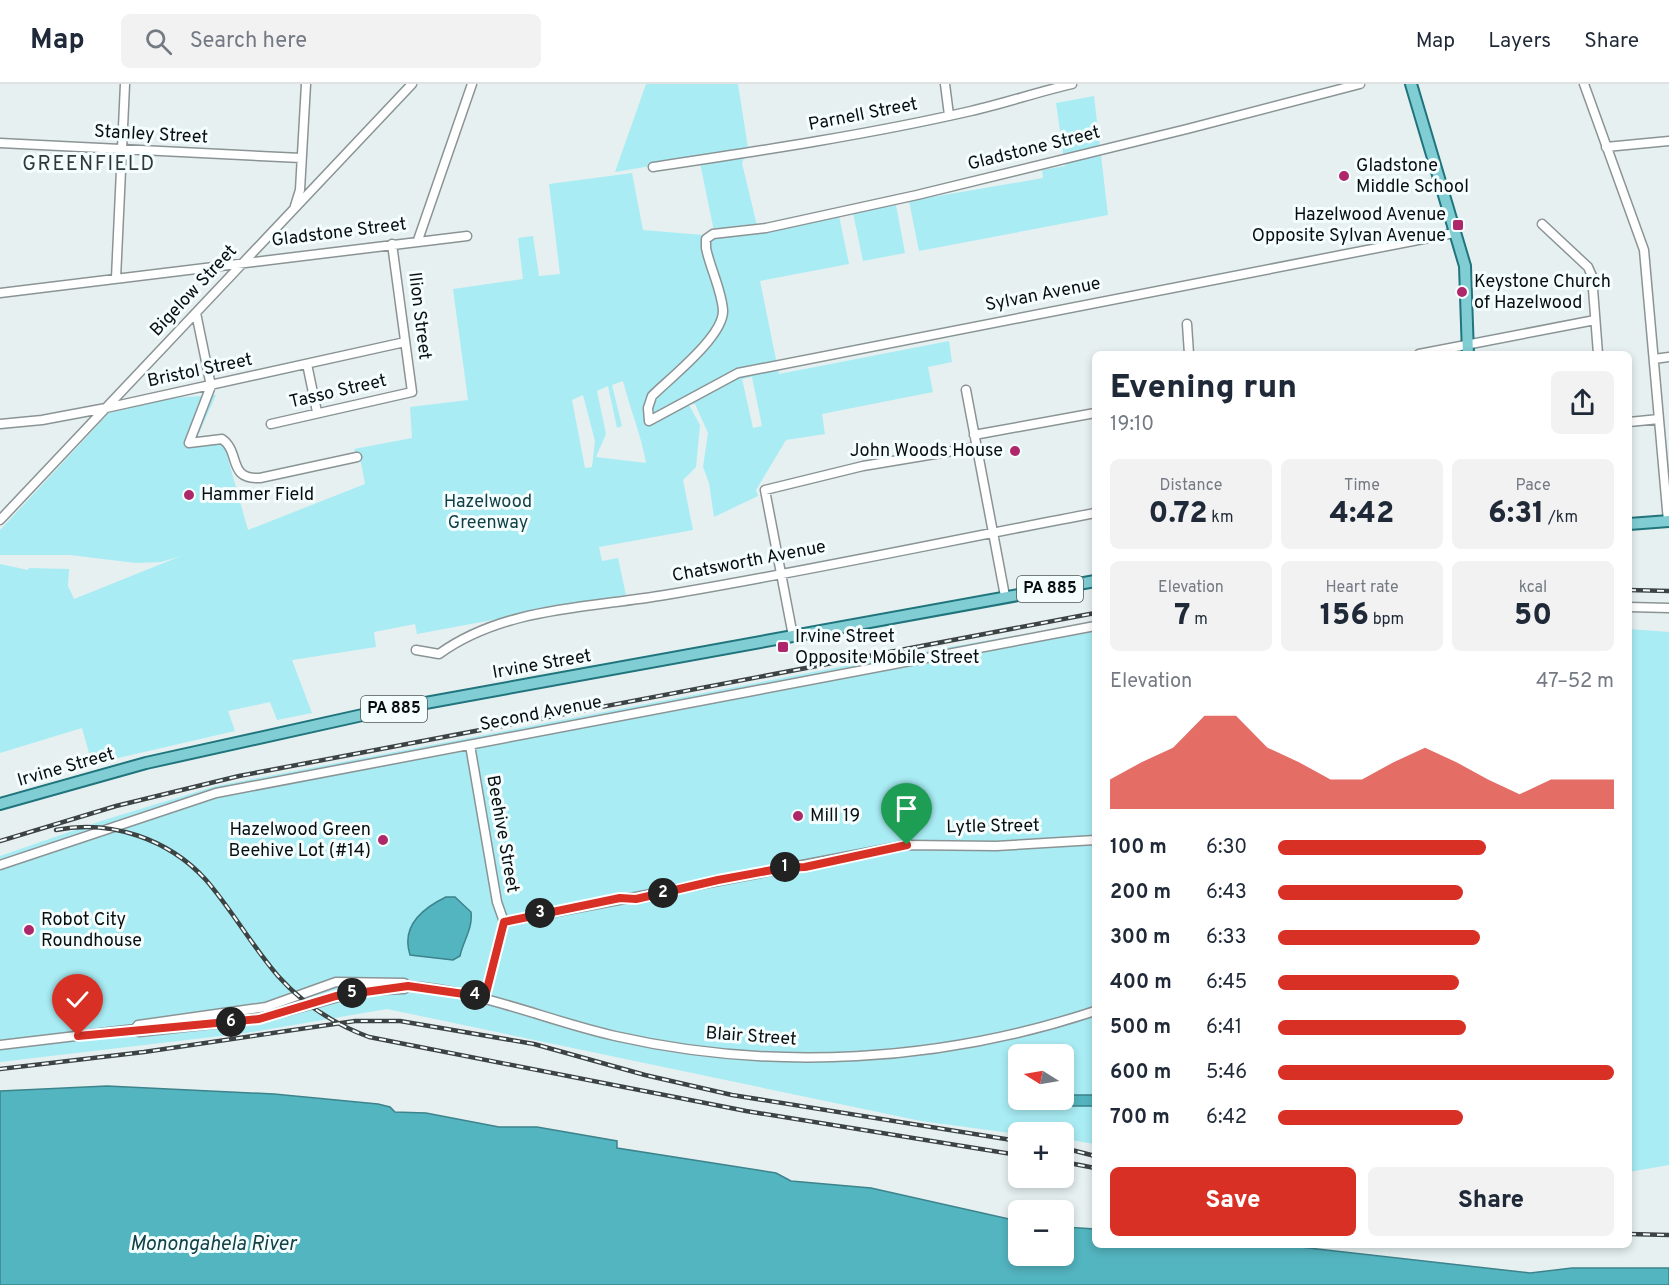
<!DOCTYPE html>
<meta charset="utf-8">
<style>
body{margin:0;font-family:Overpass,sans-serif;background:#f2f2f3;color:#1f2937;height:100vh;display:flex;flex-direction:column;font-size:22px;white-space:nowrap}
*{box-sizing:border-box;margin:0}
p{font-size:20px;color:#747a83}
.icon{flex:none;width:33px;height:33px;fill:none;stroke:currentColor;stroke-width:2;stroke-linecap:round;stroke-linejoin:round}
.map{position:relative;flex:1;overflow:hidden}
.details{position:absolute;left:1092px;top:267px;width:540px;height:897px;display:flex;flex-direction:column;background:#fff;border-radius:9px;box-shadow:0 3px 9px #0003}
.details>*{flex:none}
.needle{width:39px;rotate:281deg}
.fabs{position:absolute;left:1008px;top:960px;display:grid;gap:12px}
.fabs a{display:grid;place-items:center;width:66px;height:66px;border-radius:9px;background:#fff;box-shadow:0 3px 9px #0003;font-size:30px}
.pin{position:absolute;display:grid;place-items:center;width:51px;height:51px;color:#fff;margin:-62px -26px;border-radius:50% 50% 50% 0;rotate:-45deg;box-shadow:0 0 6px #0007}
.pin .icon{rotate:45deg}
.km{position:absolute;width:30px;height:30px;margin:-15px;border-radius:50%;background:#222;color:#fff;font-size:16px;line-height:30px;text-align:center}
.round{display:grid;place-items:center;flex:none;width:63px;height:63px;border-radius:9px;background:#f2f2f3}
.summary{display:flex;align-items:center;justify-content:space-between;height:102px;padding:0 18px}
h1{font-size:33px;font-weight:800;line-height:45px}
.stats{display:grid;grid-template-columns:repeat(3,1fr);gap:9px;height:102px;padding:6px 18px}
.stats div{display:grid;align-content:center;border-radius:9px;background:#f2f2f3;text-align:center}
.stats b{font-size:30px;font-weight:800}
.stats small{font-size:16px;font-weight:400}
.stats p{font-size:16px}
.chart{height:168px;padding:12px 18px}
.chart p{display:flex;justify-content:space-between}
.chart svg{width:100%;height:108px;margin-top:6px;fill:#d93025;opacity:.7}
.cta{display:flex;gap:12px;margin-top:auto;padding:12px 18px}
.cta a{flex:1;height:69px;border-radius:9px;background:#d93025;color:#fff;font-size:24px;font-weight:800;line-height:69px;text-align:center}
.cta a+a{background:#f2f2f3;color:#1f2937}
ul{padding:0 18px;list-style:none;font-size:20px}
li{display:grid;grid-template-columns:96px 72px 1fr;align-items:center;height:45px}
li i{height:15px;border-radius:8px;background:#d93025}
header{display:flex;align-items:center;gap:36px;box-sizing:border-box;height:84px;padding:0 30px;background:#fff;border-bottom:2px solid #e0e1e3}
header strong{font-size:28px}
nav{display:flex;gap:33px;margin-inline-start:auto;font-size:21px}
.search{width:420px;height:54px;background:#f2f2f3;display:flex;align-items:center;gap:15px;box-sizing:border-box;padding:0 21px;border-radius:9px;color:#747a83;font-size:22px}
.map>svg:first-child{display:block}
.green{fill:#a9ecf4;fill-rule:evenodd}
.water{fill:#53b5c0;stroke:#3d838b;stroke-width:1.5}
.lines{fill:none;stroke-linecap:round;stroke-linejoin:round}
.minor-casing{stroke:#8b9495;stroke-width:11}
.major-casing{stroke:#20747c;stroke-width:14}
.minor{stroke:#fff;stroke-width:8}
.major{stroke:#80cdd4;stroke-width:10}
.rail-casing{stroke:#3d4242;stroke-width:4.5}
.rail{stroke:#f4feff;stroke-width:2;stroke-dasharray:7;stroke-linecap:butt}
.route-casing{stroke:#fff;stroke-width:12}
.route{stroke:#d93025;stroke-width:8}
.poi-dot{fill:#af276b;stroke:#f4feff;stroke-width:2}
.labels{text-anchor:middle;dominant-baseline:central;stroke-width:6;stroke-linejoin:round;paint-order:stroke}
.shield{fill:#f4feff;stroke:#515656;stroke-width:1.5}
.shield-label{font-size:16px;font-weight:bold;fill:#0b0e0e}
.street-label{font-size:18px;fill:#0b0e0e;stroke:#f4feff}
.poi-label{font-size:18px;fill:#0b0e0e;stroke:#f4feff;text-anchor:start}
.park-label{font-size:18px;fill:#113f44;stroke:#f4feff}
.neighbourhood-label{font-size:20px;letter-spacing:1.5px;fill:#303838;stroke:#f4feff}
.water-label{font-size:20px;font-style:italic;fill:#144146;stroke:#f4feff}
</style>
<header>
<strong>Map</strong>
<div class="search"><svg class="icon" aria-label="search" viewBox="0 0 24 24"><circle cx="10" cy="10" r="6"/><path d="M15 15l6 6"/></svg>Search here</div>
<nav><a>Map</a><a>Layers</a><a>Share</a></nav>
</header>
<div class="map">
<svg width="1669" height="1201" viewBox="0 0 1669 1201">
<rect width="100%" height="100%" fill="#e6f0f1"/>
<path class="green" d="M646 0H738L748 64 742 79 759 150 839 132 849 180 760 197 779 290 949 257 952 278 928 283 933 308 822 330 825 350 786 356 756 406 758 412 714 433 709 399 703 383 708 349 695 320 689 321 700 341 696 383 683 396 693 446 599 463 602 477 618 474 626 511 417 550 415 540 374 548 376 563 292 576 312 629 277 636 270 618 228 627 235 647 92 680 82 644 0 669V480L28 486 29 484 69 485 68 502 74 515 181 472 161 478 136 479 70 471H0V446L109 329 171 314 216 311 197 354 221 350 248 446 365 400 361 379 354 365 412 354 410 323 468 316 453 205 523 195 518 154 533 152 539 192 560 190 549 100 632 89 643 146 715 152 699 74 615 88ZM752 293 762 342 753 344 742 295ZM623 297C630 325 641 350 646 379L596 373 606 350 597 307 608 302 617 344 622 342 612 301ZM583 311 595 357 592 383 585 384 572 316Z
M1094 12 1108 131 919 167 909 117 1043 94 1042 86 1065 82 1056 19Z
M896 121 905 169 863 177 853 129Z
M1095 538V1060L1064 1055V1048L1018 1050 921 1037 387 925 246 949 0 978V772L104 736 216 702 908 570ZM1018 970H1064V1016H1018Z
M1629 545 1669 548V1081L1629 1088Z"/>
<path class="water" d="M446 813H455L471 828C473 845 463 857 460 872L453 876 410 871C401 843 421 825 446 813Z
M107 1002 274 1010 378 1020 390 1023 395 1028 426 1029 499 1043H537L617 1057V1064L776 1089 791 1097 871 1104 1018 1137V1172H1064V1143L1095 1145V1161H1282L1530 1189 1572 1184H1669V1201H0V1007Z
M1068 1011H1095V1022H1069L1066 1015Z"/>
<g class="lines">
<g class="minor-casing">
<path id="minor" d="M945 0 949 31
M1360 0 1187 45 917 111 766 144 713 150 706 155V164C710 184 722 207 723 227 723 253 670 294 652 312L648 324 649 337 738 289 1454 149
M1584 0 1644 166 1668 437
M0 59 301 74
M1606 63 1669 57
M653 83C759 67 866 51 971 27 1005 19 1038 8 1072 0
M295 122 300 106 306 0
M1542 140 1588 183 1592 192 1598 270
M418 156 472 0
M116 194 125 0
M0 209 467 152
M196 229 211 302
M1187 240 1189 270
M1419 270 1595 236
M1654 275 1669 273
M307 280 317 328
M211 302 189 359 222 355C241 368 227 396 260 394L357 373
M966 306 1005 512
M1629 338 1659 335
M0 340 42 336 106 324 405 258
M271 340 412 308 392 160
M974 351 1095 329
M0 436 412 0
M1629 523 1669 524
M793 552 765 406 863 382 977 363
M416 566 439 570C504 523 589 524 665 511 809 487 952 456 1095 429
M470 661 497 818 504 838 485 913
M0 781 216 709 1095 542
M504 838 907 761 996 762 1095 756
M135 945 138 941 266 923 336 898 404 899 408 902C480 906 545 936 615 952 773 988 941 978 1095 927
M0 961 135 945 139 948 259 935 360 907 404 905 408 902"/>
</g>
<g class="major-casing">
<path id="major" d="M1411 0 1465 182 1468 270
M1629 440 1669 437
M0 720 146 679 376 628 1095 497"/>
</g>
<use href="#minor" class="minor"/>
<use href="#major" class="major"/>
<g class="rail-casing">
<path id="rail" d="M1629 506 1669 507
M56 746C110 735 169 755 206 796 232 826 252 862 278 892 303 920 334 940 369 953L746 1027 1018 1071
M0 757 116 722 239 692 1095 529
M0 985 144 968 355 937H400L534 960 645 991 732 1011 1018 1057
M1064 1064 1095 1072
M1064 1078 1095 1084
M1629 1150 1669 1151"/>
</g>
<use href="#rail" class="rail"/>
</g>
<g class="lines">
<g class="route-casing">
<path id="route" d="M78 952 259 935 336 912 408 902 485 913 504 838 620 814 636 815 718 796 783 784 805 783 907 761"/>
</g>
<use href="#route" class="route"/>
</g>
<g class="poi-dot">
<circle cx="1344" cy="92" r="6"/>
<rect x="1452" y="135" width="12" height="12" rx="3"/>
<circle cx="1462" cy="208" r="6"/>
<circle cx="1015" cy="367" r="6"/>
<circle cx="189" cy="411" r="6"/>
<rect x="777" y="557" width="12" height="12" rx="3"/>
<circle cx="798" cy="732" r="6"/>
<circle cx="383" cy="756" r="6"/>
<circle cx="29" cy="846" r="6"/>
</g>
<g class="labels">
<g class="shield">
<rect x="1017" y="492" width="66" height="26" rx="4.5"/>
<rect x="361" y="612" width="66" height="26" rx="4.5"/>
</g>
<g class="shield-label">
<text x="1050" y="505">PA 885</text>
<text x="394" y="625">PA 885</text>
</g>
<g class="street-label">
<text transform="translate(863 31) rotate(-11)">Parnell Street</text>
<text transform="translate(151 51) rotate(3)">Stanley Street</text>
<text transform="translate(1034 65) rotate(-14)">Gladstone Street</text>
<text transform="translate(339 149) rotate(-7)">Gladstone Street</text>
<text transform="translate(194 207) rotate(-47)">Bigelow Street</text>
<text transform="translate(1043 211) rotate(-11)">Sylvan Avenue</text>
<text transform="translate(419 232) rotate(83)">Ilion Street</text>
<text transform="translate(200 287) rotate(-12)">Bristol Street</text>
<text transform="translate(338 308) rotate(-13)">Tasso Street</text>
<text transform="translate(749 478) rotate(-11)">Chatsworth Avenue</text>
<text transform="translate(542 581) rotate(-10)">Irvine Street</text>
<text transform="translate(541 630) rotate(-11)">Second Avenue</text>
<text transform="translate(66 684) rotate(-16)">Irvine Street</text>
<text transform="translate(993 743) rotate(-1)">Lytle Street</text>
<text transform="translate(502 750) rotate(80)">Beehive Street</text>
<text transform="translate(751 953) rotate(4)">Blair Street</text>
</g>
<g class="poi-label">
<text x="1356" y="82">Gladstone<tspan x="1356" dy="21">Middle School</tspan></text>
<text x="1446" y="131" text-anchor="end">Hazelwood Avenue<tspan x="1446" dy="21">Opposite Sylvan Avenue</tspan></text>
<text x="1474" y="198">Keystone Church<tspan x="1474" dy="21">of Hazelwood</tspan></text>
<text x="1003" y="367" text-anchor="end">John Woods House</text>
<text x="201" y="411">Hammer Field</text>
<text x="795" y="553">Irvine Street<tspan x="795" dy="21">Opposite Mobile Street</tspan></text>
<text x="810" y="732">Mill 19</text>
<text x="371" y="746" text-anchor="end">Hazelwood Green<tspan x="371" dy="21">Beehive Lot (#14)</tspan></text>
<text x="41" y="836">Robot City<tspan x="41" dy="21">Roundhouse</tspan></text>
</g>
<g class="park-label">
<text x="488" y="418">Hazelwood<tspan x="488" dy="21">Greenway</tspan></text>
</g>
<g class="neighbourhood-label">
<text x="89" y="81">GREENFIELD</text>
</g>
<g class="water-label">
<text x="213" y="1161">Monongahela River</text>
</g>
</g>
</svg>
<div class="fabs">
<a><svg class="needle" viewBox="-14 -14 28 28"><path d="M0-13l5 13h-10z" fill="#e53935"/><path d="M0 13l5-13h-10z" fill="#747a83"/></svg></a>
<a>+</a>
<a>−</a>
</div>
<div class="pin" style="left:907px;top:761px;background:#1e9e55"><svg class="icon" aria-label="arrive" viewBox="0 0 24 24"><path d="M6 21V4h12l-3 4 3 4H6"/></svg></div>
<div class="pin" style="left:78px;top:952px;background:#d93025"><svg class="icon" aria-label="check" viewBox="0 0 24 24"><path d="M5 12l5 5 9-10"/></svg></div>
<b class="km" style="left:785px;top:783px">1</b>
<b class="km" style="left:663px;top:809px">2</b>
<b class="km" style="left:540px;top:829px">3</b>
<b class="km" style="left:475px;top:911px">4</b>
<b class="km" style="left:352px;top:909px">5</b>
<b class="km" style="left:231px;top:938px">6</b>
<section class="details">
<div class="summary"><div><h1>Evening run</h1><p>19:10</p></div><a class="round"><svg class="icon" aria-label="share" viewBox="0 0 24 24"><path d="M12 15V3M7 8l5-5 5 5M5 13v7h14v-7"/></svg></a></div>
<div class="stats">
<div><p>Distance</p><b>0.72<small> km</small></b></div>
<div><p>Time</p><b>4:42</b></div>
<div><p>Pace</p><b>6:31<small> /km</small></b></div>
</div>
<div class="stats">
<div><p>Elevation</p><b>7<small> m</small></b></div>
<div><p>Heart rate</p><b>156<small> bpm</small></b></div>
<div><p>kcal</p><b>50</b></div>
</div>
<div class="chart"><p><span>Elevation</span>47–52 m</p>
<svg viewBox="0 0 160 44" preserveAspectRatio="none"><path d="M0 44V32L10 25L20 19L30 6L40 6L50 19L60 25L70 32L80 32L90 25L100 19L110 25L120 32L130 38L140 32L150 32L160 32V44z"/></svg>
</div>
<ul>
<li><b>100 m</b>6:30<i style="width:62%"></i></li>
<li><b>200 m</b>6:43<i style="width:55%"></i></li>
<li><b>300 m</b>6:33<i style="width:60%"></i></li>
<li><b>400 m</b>6:45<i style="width:54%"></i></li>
<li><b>500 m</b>6:41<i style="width:56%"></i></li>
<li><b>600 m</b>5:46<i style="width:100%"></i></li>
<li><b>700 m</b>6:42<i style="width:55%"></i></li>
</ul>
<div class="cta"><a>Save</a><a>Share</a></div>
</section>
</div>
